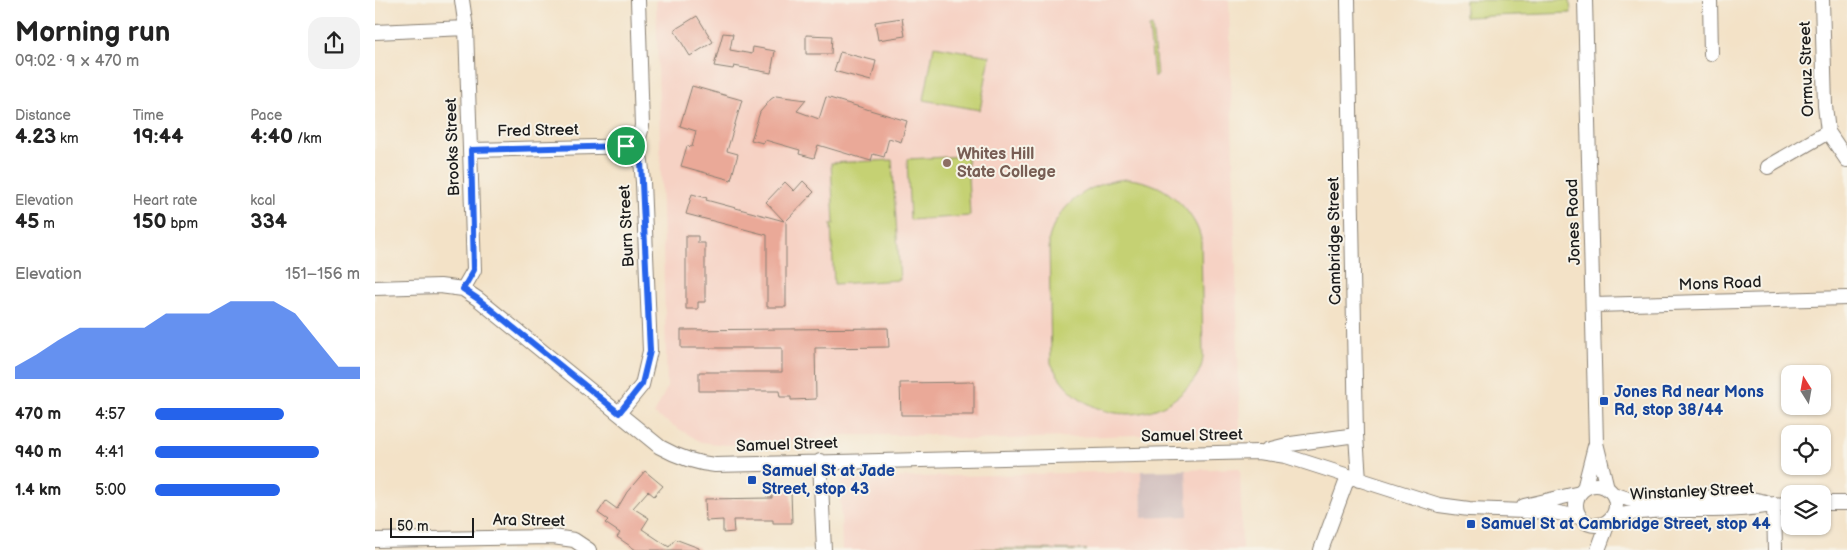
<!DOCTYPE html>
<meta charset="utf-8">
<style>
body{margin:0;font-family:"Balsamiq Sans",sans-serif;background:#f2f2f2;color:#222;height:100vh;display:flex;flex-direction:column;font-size:19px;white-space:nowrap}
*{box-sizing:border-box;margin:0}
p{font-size:16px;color:#767676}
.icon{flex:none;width:28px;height:28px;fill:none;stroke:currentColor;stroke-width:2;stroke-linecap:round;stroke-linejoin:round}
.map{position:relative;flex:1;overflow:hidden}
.sheet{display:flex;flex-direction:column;background:#fff;width:375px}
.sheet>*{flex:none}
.needle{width:32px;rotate:349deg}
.fabs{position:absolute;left:1406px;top:365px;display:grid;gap:10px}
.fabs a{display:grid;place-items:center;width:50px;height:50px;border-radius:10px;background:#fff;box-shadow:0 1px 4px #0004;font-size:25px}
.scale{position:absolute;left:15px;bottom:12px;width:84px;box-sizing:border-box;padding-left:5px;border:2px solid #1c1c1c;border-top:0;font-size:14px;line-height:18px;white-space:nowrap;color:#1c1c1c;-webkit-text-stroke:4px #f7f3e8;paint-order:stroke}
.pin{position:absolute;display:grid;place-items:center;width:42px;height:42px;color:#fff;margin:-21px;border:2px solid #fff;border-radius:50%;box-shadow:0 1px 5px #0007}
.round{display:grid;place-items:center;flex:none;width:52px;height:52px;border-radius:15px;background:#f2f2f2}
.headline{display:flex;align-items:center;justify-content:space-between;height:85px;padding:0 15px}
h1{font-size:28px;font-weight:700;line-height:38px}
.stats{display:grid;grid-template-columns:repeat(3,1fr);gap:8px;height:85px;padding:5px 15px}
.stats div{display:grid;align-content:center}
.stats b{font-size:21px;font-weight:700}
.stats small{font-size:14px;font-weight:400}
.stats p{font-size:14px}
.chart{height:140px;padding:10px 15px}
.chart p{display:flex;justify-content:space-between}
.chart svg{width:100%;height:90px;margin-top:5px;fill:#2563eb;opacity:.7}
ul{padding:0 15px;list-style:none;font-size:16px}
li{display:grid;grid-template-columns:80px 60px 1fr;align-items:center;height:38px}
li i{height:12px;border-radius:6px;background:#2563eb}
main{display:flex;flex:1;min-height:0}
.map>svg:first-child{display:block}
.built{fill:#f6d2c4}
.industrial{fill:#d1bfbe}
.green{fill:#c5d173;stroke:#707648}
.building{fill:#eaa998}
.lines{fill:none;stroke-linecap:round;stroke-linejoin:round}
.minor-casing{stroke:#887f72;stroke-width:16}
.minor{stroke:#fff;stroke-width:14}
.route-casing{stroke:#fff;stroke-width:10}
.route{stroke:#2563eb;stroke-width:6}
.education-dot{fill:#8d6e63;stroke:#f7f3e8;stroke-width:2}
.transit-dot{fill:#1a4fb4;stroke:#f7f3e8;stroke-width:2}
.labels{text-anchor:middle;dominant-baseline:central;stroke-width:4;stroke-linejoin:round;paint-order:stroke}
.street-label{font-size:16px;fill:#1c1c1c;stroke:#f7f3e8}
.education-label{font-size:16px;font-weight:bold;fill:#785e54;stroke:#f7f3e8;text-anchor:start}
.transit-label{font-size:16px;font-weight:bold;fill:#164399;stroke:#f7f3e8;text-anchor:start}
</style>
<main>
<section class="sheet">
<div class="headline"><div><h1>Morning run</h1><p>09:02 · 9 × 470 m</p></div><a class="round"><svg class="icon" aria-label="share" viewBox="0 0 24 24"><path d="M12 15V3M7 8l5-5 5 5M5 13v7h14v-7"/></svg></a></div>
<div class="stats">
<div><p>Distance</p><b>4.23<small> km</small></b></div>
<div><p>Time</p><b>19:44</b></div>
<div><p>Pace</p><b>4:40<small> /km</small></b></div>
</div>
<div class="stats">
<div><p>Elevation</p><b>45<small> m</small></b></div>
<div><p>Heart rate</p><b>150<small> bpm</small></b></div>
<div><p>kcal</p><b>334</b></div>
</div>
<div class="chart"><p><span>Elevation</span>151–156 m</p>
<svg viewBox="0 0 160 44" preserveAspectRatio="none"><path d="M0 44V38L10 32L20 25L30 19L40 19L50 19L60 19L70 12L80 12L90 12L100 6L110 6L120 6L130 12L140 25L150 38L160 38V44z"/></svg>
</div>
<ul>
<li><b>470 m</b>4:57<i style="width:63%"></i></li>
<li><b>940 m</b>4:41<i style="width:80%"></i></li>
<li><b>1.4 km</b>5:00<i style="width:61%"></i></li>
</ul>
</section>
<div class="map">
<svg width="1472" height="550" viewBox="0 0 1472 550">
<rect width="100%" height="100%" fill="#f7f3e8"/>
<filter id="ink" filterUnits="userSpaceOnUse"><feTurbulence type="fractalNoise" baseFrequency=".02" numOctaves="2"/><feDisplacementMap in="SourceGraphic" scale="10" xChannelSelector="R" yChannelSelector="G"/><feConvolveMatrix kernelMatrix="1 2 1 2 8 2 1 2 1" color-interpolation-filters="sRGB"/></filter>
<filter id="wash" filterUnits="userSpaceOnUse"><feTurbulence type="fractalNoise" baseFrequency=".0096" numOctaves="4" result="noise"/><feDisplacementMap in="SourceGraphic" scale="20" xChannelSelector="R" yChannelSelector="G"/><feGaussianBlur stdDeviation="1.12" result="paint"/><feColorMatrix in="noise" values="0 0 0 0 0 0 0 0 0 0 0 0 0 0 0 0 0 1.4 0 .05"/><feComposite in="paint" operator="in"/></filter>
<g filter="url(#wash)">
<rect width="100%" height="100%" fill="#f3e2c7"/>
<path class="built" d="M281 0H854L865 432 597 440 562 435H466L437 441 351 445 326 442 279 414 292 388Z
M865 468 867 550H467L465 479 766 471 767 517 812 516 811 470Z"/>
<path class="industrial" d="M811 470 813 516 767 518 766 471Z"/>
<path class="green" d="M1090 0H1195L1196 13 1090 17Z
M777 26 782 76 779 77 774 27Z
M559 46 615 56 605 110 549 100Z
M592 156 595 216 535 220 532 159Z
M517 160 525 280 459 284 456 224H459L456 163Z
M754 179C763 180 772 182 781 186 800 194 822 218 826 239L828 357C827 372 818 383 807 393 764 431 700 415 676 363L674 238C684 203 718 180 754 179Z
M577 548 712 550H577Z"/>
<g id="blocks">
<path class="building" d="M322 16 338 42 315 56 299 30Z
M527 18 530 36 503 40 500 22Z
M348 33 358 34 355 50 377 54 378 47 400 51 396 73 359 66 358 69 339 66Z
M431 35 457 36 456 54H431Z
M465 52 501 61 496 81 459 71Z
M317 86 367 100 352 151 363 154 356 180 306 166 312 146 317 147 321 131 305 126Z
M401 96 431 100 422 111 444 119 451 97 532 121 526 142 514 138 509 157 498 154 496 161 443 145 439 158 424 154 425 150 390 140 388 143 376 140 385 112 396 99Z
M428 181 439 192 411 221V307H392V235L311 214 317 194 332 198 331 200 409 221 391 202 410 182 419 191Z
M311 236H323V243H330V302H323V309H311Z
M513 328 514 347 440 348 441 399 416 400V397H405L404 391H324V372H407V348H306V330Z
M599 382V415H526L525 383Z
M270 471 288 486 279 496 273 491 258 508 274 518 267 529 294 547 300 539 324 548V550H261L242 537 245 533 230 523 233 520 223 513 231 501 242 509 252 492Z
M416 491 417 523H398V520H358L359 532 348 533V520L331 521 330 499 397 498V492Z"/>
</g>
</g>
<g filter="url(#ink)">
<use href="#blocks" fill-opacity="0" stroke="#887f72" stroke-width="1"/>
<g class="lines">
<g class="minor-casing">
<path id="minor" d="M87 0 91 28 99 270 88 289
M973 0 981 435 984 480
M1210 0 1221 443 1232 488
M1335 0 1336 54
M1447 0 1450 106 1453 132 1472 160
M0 32 91 28
M96 150 262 146
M1393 167 1453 132
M0 288 65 286 88 289 103 299 285 447C303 457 319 463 340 465L884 452 911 456 1064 505 1094 509 1178 512 1205 517
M1219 305 1472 298
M244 413 267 385 275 351 268 182 266 161 262 146 267 126 263 0
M892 450 916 444 981 435
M445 461 449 550
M1201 505a20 20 0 1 1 40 0a20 20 0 1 1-40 0Z
M1209 489 1220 446
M1238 494 1253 499 1367 497 1391 502
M1448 503H1472
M1399 504 1400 550
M1149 506 1205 493
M1238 517C1279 506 1323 512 1365 509 1382 508 1398 504 1415 504
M0 540 178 537 199 540 214 550
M946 550 973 477
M1223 550 1234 520"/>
</g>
<use href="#minor" class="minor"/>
</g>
</g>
<g class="lines" filter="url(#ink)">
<g class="route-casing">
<path id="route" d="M251 146H262L266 161 275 351 267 384 244 413 103 299 88 289 99 270 96 150Z"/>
</g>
<use href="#route" class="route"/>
</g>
<circle class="education-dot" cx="572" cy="163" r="5"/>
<g class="transit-dot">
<rect x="1224" y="396" width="10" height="10" rx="2.5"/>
<rect x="372" y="475" width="10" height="10" rx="2.5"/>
<rect x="1091" y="519" width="10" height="10" rx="2.5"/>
</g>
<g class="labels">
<g class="street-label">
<text transform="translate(1432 69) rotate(-92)">Ormuz Street</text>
<text transform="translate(163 131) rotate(-1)">Fred Street</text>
<text transform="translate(78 147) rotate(-92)">Brooks Street</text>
<text transform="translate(1199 222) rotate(-92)">Jones Road</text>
<text transform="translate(252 226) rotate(-93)">Burn Street</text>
<text transform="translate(960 241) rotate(-91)">Cambridge Street</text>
<text transform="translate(1345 284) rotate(-2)">Mons Road</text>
<text transform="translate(817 436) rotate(-1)">Samuel Street</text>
<text transform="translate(412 445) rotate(-2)">Samuel Street</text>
<text transform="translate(1317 492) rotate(-3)">Winstanley Street</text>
<text transform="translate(154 521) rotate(1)">Ara Street</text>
</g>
<g class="education-label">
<text x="582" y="154">Whites Hill<tspan x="582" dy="18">State College</tspan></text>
</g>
<g class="transit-label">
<text x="1239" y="392">Jones Rd near Mons<tspan x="1239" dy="18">Rd, stop 38/44</tspan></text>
<text x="387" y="471">Samuel St at Jade<tspan x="387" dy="18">Street, stop 43</tspan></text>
<text x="1106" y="524">Samuel St at Cambridge Street, stop 44</text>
</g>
</g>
</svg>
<div class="fabs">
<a><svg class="needle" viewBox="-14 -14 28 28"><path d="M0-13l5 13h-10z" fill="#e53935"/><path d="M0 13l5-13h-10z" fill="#767676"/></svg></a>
<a><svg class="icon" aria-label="locate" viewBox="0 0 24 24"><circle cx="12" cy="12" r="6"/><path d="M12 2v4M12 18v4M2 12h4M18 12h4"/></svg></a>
<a><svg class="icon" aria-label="layers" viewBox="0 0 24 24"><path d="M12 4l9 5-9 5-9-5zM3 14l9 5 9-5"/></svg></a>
</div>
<div class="scale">50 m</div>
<div class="pin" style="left:251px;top:146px;background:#1e9e55"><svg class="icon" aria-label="arrive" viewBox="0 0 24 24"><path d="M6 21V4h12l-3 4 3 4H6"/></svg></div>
</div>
</main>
